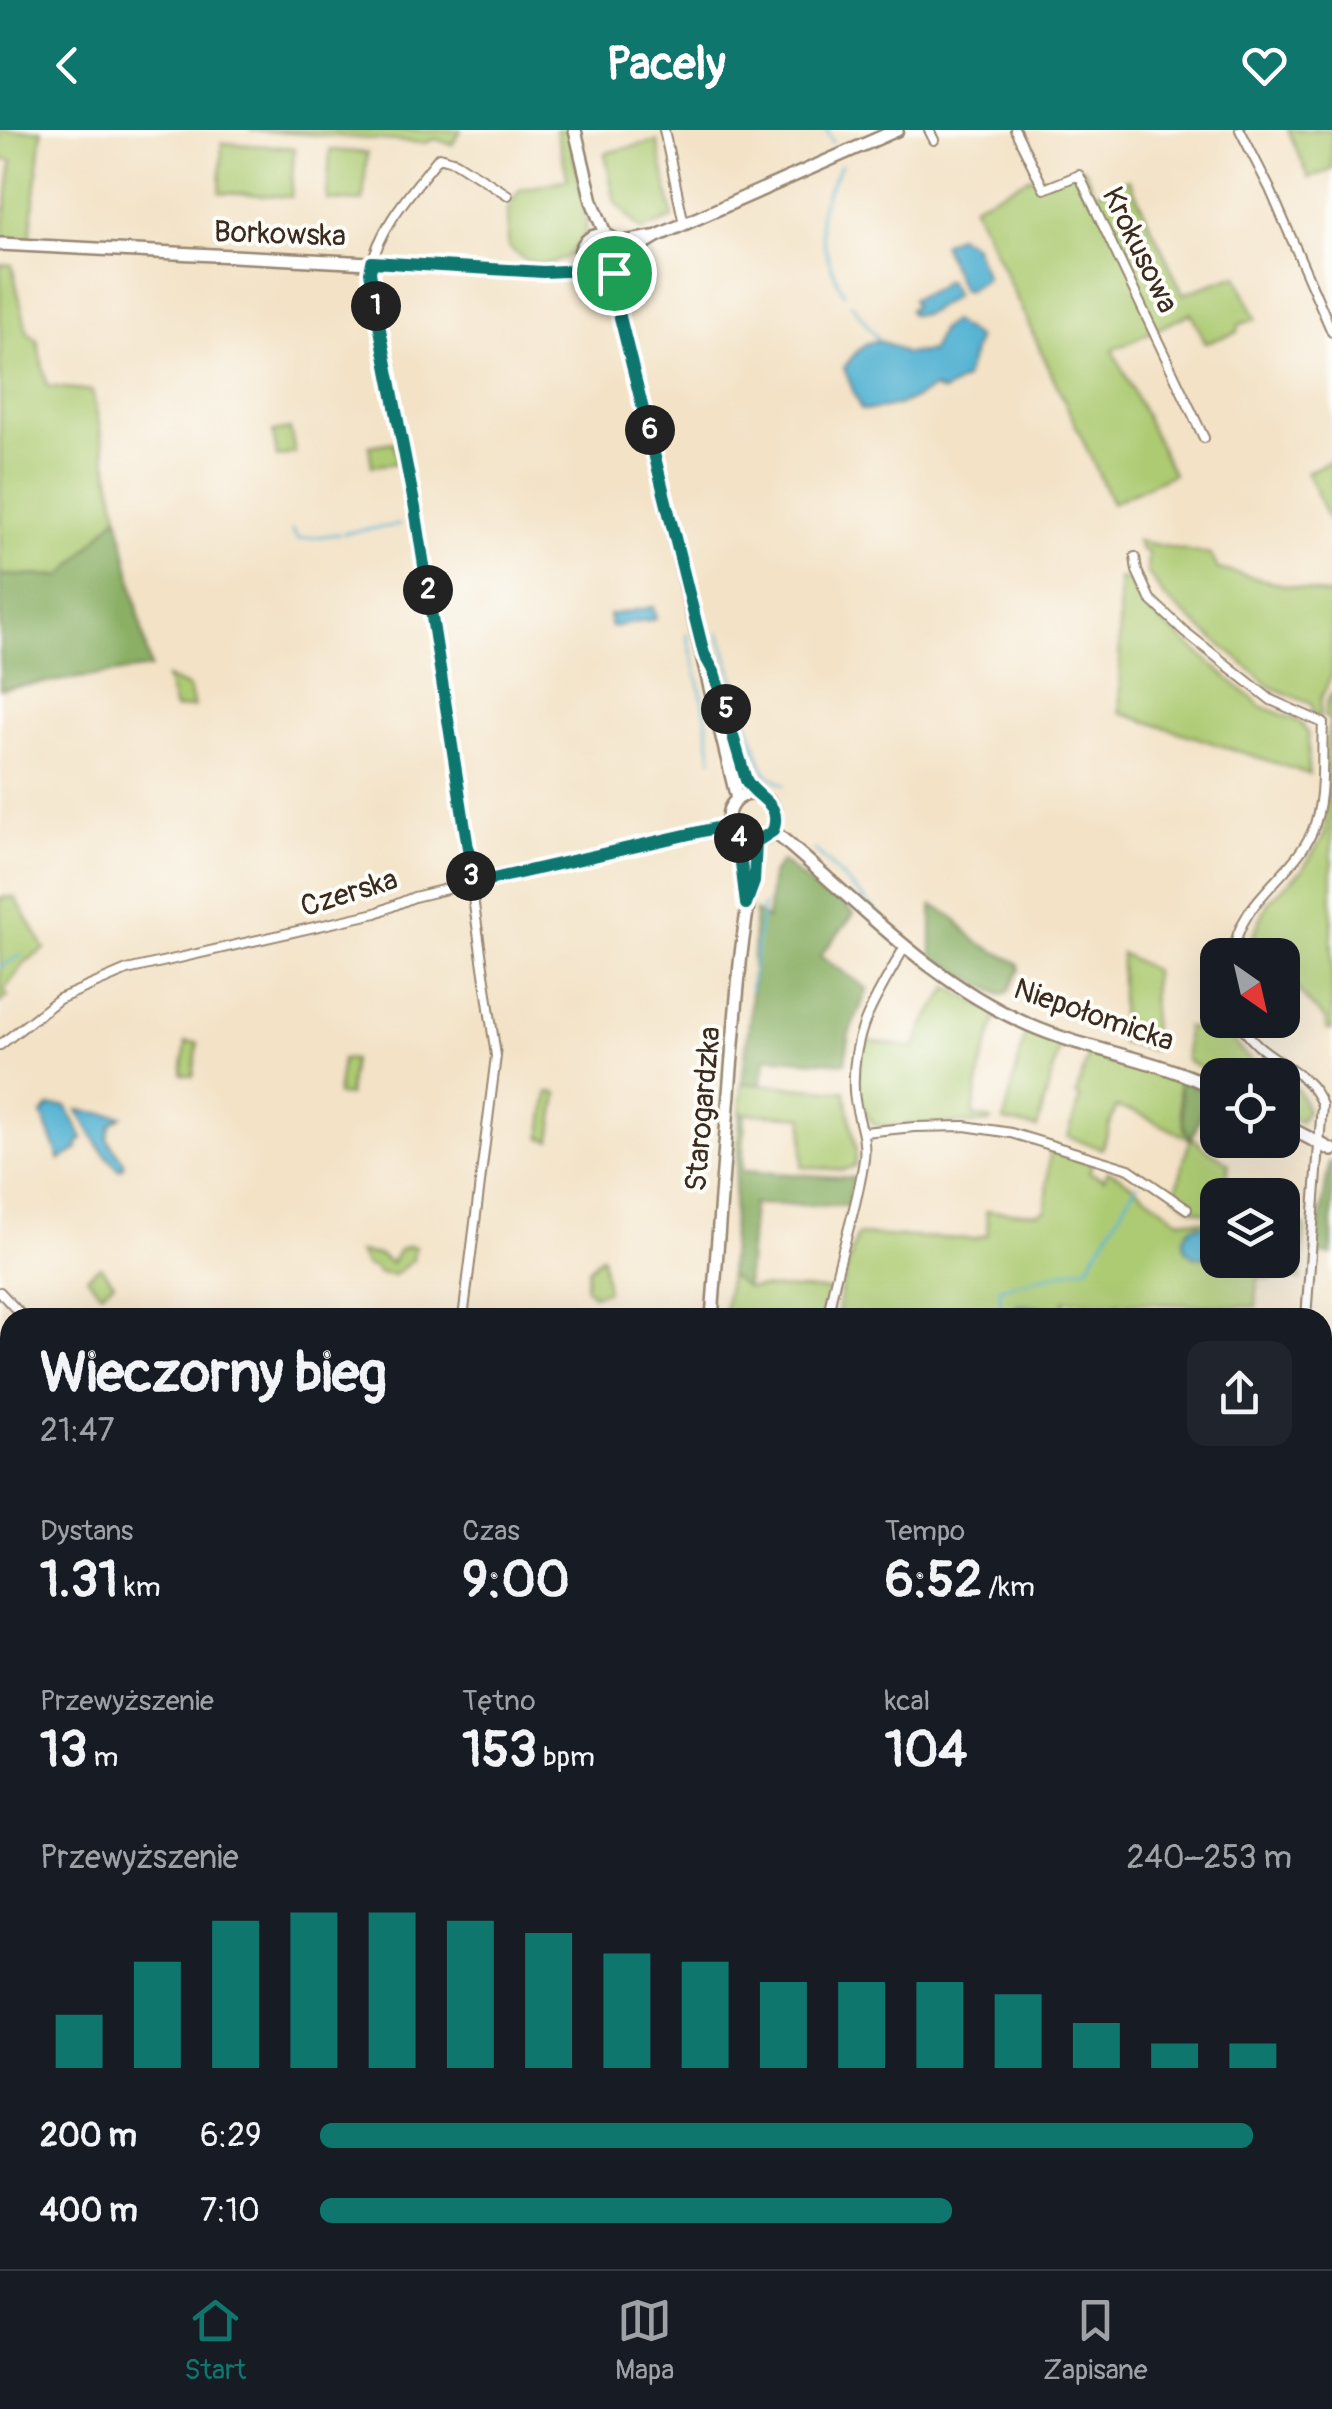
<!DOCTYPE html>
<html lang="pl">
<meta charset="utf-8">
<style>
body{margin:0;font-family:Pangolin,sans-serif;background:#20242c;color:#f1f3f6;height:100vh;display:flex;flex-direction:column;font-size:38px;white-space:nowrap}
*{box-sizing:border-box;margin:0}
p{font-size:32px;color:#9ea1a6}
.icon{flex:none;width:55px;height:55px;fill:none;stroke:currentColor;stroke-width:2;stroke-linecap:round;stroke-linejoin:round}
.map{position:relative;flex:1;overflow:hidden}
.sheet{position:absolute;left:0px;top:1178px;width:1332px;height:962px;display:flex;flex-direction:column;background:#171b24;border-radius:30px 30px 0 0;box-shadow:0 10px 40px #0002}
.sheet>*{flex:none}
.needle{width:65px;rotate:146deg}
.tools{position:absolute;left:1200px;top:808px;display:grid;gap:20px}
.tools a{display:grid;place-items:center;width:100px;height:100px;border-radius:20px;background:#171b24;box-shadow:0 10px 40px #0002;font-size:50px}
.pin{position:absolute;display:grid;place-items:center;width:85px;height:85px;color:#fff;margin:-42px;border:5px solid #fff;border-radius:50%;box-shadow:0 2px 10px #0007}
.km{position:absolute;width:50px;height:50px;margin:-25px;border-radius:50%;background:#222;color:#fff;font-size:28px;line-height:50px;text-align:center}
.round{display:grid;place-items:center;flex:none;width:105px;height:105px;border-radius:20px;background:#20242c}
.headline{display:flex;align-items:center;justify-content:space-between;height:170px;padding:0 40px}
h1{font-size:55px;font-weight:700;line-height:75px}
.metrics{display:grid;grid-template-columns:repeat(3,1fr);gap:15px;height:170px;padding:10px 40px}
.metrics div{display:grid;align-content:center}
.metrics b{font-size:50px;font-weight:700}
.metrics small{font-size:28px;font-weight:400}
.metrics p{font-size:28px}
.chart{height:280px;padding:20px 40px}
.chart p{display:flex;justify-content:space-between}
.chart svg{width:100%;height:180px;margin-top:10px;stroke:#0f766e;stroke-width:6}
ul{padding:0 40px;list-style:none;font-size:32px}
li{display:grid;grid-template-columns:160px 120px 1fr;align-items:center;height:75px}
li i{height:25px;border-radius:12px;background:#0f766e}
header{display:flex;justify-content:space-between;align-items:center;height:130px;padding:0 40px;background:#0f766e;color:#fff;font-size:45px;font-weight:700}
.tab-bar{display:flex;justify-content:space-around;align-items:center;height:140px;border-top:2px solid #363941;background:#171b24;font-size:28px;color:#9ea1a6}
.tab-bar a{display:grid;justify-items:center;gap:5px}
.tab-bar .active{color:#0f766e}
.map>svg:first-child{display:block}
.green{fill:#adcb73;stroke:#747a48;stroke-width:2.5}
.forest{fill:#8aaf65;stroke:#626c42;stroke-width:2.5}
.water{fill:#54b3d3;stroke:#486e78;stroke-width:2.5}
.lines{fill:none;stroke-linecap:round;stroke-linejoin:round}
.stream{stroke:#54b3d3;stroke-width:2.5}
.street-casing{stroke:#978672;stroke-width:12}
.secondary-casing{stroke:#978672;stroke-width:16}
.street{stroke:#fff;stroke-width:8}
.secondary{stroke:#fff;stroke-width:11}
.route-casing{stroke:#fff;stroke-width:20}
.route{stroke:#0f766e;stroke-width:12}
.labels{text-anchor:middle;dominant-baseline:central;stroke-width:8;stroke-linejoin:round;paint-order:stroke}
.street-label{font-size:30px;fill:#3b2a1e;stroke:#fdfcf7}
</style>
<header><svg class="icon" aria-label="back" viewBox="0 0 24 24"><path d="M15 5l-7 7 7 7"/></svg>Pacely<svg class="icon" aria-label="heart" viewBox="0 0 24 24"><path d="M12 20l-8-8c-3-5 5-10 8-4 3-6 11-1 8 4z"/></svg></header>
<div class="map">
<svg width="1332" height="2139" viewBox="0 0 1332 2139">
<rect width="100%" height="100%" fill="#fdfcf7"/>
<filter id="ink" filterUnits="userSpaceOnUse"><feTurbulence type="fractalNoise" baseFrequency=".01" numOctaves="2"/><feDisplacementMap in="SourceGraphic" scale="20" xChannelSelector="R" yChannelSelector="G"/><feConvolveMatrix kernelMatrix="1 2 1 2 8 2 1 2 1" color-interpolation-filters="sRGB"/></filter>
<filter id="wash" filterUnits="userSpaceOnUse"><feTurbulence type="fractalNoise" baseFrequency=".0048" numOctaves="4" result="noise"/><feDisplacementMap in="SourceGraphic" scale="40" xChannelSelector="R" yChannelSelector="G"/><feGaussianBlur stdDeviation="2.25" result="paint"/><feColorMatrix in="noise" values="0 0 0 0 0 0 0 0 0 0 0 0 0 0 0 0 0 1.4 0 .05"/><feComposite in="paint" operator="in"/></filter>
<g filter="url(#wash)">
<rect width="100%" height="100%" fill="#f3e2c6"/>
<path class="green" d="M0 0H42L30 109 2 108 12 31 0 29Z
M250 0H461L452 15 436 9 424 13Z
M556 0H569L587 90 585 104 570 125C545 140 528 136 508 116V79L519 60 568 49Z
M1288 0H1332V40L1309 48Z
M657 11 673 88 641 101 615 72 605 23Z
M222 13 294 18 291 67 220 62Z
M330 20 367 23 363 72 327 70Z
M1083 37 1095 63 1129 49 1183 164 1237 145 1256 189 1239 195 1238 202 1205 213 1191 183 1113 220 1173 344 1112 373 973 75 1031 47 1049 50Z
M589 126a13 13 0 1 1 26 0a13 13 0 1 1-26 0Z
M0 134 12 135 27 201 37 210 47 256 92 261 118 385 63 446 0 445Z
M290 299 295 323 277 327 273 302Z
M393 312 398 333 372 336 369 316Z
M1332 331V390L1329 391 1307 342Z
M1137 411 1211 425 1218 439 1332 466V545L1321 568 1320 587 1313 584 1311 574 1271 557 1165 468 1147 442 1148 422 1141 420Z
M1119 449 1127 450 1150 482 1261 576 1300 592 1308 603 1309 644 1120 583Z
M166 548 189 558 194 577 175 579Z
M1332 563V900L1326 899V890C1310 875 1283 848 1282 825H1272L1251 811 1268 772 1302 740 1325 704V622L1330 590 1325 587 1327 572Z
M15 767 45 819 27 831 4 860 8 866 0 873V768Z
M1121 823 1153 840 1152 920 1121 913Z
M949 857 997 885 981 938 973 986 992 990 990 993 876 996C854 976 856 936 865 910L914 918 926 891Z
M1210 882 1217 883 1218 890H1221C1233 915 1248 932 1272 945L1217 947 1186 930V897L1225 908Z
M1026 901 1061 913 1037 998 1004 991Z
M186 912 198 913 193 946 182 944Z
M1089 922 1179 949C1179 1003 1185 1006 1229 1033L1225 1065H1218L1217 1087 1194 1079 1175 1065 1190 1009 1135 982 1116 977 1102 1019 1068 1007 1080 967 1076 965Z
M342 929 353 930 348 966 337 965Z
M1283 951 1298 960 1307 980 1300 992 1283 982Z
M742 953 845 961 856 1020 855 1036 843 1040 802 1037 804 987 740 983Z
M548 962 558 963 551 1010 541 1008Z
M1050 1020 1092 1034 1089 1042 1104 1049 1108 1041 1118 1045 1178 1089 1217 1092 1218 1130H1282L1283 1095 1305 1096 1301 1150 1258 1148 1256 1177 1064 1171 1063 1187 1013 1180 1014 1187 838 1188 841 1160 857 1105 974 1109 988 1104 986 1081 1039 1083 1046 1080Z
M408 1116 415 1117 413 1130 394 1145 378 1143 375 1138 366 1136 358 1122 380 1125 391 1133 399 1120Z
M602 1126 607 1161 593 1165 585 1157 588 1139Z
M100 1136 114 1152 101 1163 87 1147Z
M729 1145 747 1157 829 1160 824 1187 724 1188Z
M1323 1369 1332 1371V1411L1323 1410Z
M10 1426V1805L6 1807 0 1802V1438Z
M1329 1665 1332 1673V1838L1323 1845 1322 1668Z
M21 2130H92L122 2137 127 2130H155L157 2139H12Z"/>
<path class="forest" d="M118 385 150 538 0 559V445L63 446Z
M782 731 823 766 840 771 854 784 820 826 868 859 849 904 845 933 767 927 760 955 742 953 750 885 755 781 767 789 772 744Z
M932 775 952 786 976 811 1018 833 1020 839 1008 862 1001 865 932 827Z
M1179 949 1209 963 1191 1010 1184 998Z
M740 983 745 984 742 1041 853 1048 847 1076 753 1074 746 1157 729 1145Z
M1329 1032 1332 1033V1125L1316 1124Z
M0 1802 6 1807 10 1805V1900L0 1906Z
M10 1914V2130H21L12 2139H0V2121L10 2099 0 2070V1922Z
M155 2130H340L341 2139H157Z
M727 2130H848L845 2139H712Z"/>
<path class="water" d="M957 106 973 114 986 148 968 160H962L942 114Z
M943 151H947L954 161V166L926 184 912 185 909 180 914 176 912 169 938 157Z
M952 191 977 208 965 249 943 262 933 258C909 273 890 280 861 280L844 238C865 209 876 202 905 224L931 221 941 199Z
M653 477 656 489 611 497 609 485Z
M50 976H66L83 1008 78 1013V1019L60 1030 42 984Z
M78 980 122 986 111 995 107 1009 124 1032 123 1038 119 1040 99 1017Z
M1184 1111a16 16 0 1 1 32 0a16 16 0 1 1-32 0Z
M1018 1175 1051 1178 1059 1187H1014L1013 1180Z"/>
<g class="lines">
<path class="stream" d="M827 0 833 13
M841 35C834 49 824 64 821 79 816 100 833 145 844 163
M851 173 878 209
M292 400 298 409 339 404
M343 403 399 395
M719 502 762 636 768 645 784 655
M687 504 705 579 712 629
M815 720 883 788
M0 837 22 825
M750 860 763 775
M1001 1188 1000 1158 1088 1136 1137 1054
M1322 1688 1332 1692"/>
</g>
</g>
<g filter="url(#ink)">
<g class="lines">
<g class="street-casing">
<path id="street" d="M664 0 684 94
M929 0 934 10
M1015 0 1044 59 1079 45 1204 308
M1240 0 1270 59 1332 202
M1135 427 1137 441 1150 469 1184 501 1271 570 1323 593C1321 628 1326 669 1312 702 1291 748 1239 770 1233 825
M1239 890C1257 931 1307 934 1322 975L1306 1188
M0 915 59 869 127 840 376 783 414 767 569 729 729 695
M864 1002 914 997 965 996 1011 1003 1129 1039 1187 1079
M0 1162 24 1188
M463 1188 496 926 471 754V735L415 378 370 142C377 99 413 60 439 27L456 32 508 65
M828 1188C835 1134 857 1083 864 1029 867 1004 855 985 854 961 851 900 876 869 904 818"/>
</g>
<g class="secondary-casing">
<path id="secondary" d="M575 0 592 71 606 106
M580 126a21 21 0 1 1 42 0a21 21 0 1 1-42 0Z
M618 113 653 107
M0 114 543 142 586 140
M622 127 657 106 897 0
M614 143 619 183 737 669
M705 528C730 570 731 622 754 664
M728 688a24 24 0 1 1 48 0a24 24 0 1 1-48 0Z
M773 701C858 771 925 849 1029 895 1090 922 1158 928 1218 960
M738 708 746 773
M1282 994 1332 1020
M712 1188C721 1070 729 951 740 834 744 792 753 753 756 712
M904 2139 905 2130"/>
</g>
<use href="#street" class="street"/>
<use href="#secondary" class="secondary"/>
</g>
</g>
<g class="lines" filter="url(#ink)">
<g class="route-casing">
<path id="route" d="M372 132 543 142 586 140 602 147 614 143 619 183 704 524 714 542 746 650C757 670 783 672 773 701L756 712 754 752 746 774 738 708 729 695 471 754 470 731 415 378 379 194 370 142Z"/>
</g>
<use href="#route" class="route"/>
</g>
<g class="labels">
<g class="street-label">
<text transform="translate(280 104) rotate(2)">Borkowska</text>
<text transform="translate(1140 120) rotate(64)">Krokusowa</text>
<text transform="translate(349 763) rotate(-17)">Czerska</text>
<text transform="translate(1094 885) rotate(19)">Niepołomicka</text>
<text transform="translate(703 979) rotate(-85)">Starogardzka</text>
</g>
</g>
</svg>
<div class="tools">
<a><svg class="needle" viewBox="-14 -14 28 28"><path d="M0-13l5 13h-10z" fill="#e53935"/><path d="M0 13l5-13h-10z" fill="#9ea1a6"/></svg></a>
<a><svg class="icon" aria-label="locate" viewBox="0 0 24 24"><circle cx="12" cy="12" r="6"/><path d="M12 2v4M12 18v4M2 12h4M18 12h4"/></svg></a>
<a><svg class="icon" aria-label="layers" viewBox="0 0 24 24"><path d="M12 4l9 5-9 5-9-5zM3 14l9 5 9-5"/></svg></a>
</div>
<div class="pin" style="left:614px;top:143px;background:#1e9e55"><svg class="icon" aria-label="arrive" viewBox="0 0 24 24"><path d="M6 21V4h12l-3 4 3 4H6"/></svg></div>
<b class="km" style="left:376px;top:176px">1</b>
<b class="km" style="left:428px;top:460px">2</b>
<b class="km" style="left:471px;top:746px">3</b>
<b class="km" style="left:739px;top:708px">4</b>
<b class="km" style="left:726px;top:579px">5</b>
<b class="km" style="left:650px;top:300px">6</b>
<section class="sheet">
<div class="headline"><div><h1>Wieczorny bieg</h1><p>21:47</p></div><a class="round"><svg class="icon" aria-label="share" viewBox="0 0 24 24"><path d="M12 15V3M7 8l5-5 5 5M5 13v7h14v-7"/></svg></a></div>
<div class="metrics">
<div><p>Dystans</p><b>1.31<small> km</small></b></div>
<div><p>Czas</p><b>9:00</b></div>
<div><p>Tempo</p><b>6:52<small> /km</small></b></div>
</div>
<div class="metrics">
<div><p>Przewyższenie</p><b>13<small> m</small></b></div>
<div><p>Tętno</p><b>153<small> bpm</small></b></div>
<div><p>kcal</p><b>104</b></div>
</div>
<div class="chart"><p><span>Przewyższenie</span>240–253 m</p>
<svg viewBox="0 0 160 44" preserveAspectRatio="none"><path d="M5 44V31M15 44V18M25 44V8M35 44V6M45 44V6M55 44V8M65 44V11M75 44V16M85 44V18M95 44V23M105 44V23M115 44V23M125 44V26M135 44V33M145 44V38M155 44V38"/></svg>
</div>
<ul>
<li><b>200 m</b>6:29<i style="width:96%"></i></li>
<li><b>400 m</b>7:10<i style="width:65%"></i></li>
</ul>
</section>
</div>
<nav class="tab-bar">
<a class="active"><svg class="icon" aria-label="home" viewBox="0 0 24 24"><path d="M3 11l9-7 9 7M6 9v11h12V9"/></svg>Start</a>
<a><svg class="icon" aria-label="map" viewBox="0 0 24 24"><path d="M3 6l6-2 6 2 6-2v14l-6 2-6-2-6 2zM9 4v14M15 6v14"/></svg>Mapa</a>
<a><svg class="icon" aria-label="saved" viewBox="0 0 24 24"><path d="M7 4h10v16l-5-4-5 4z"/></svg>Zapisane</a>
</nav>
